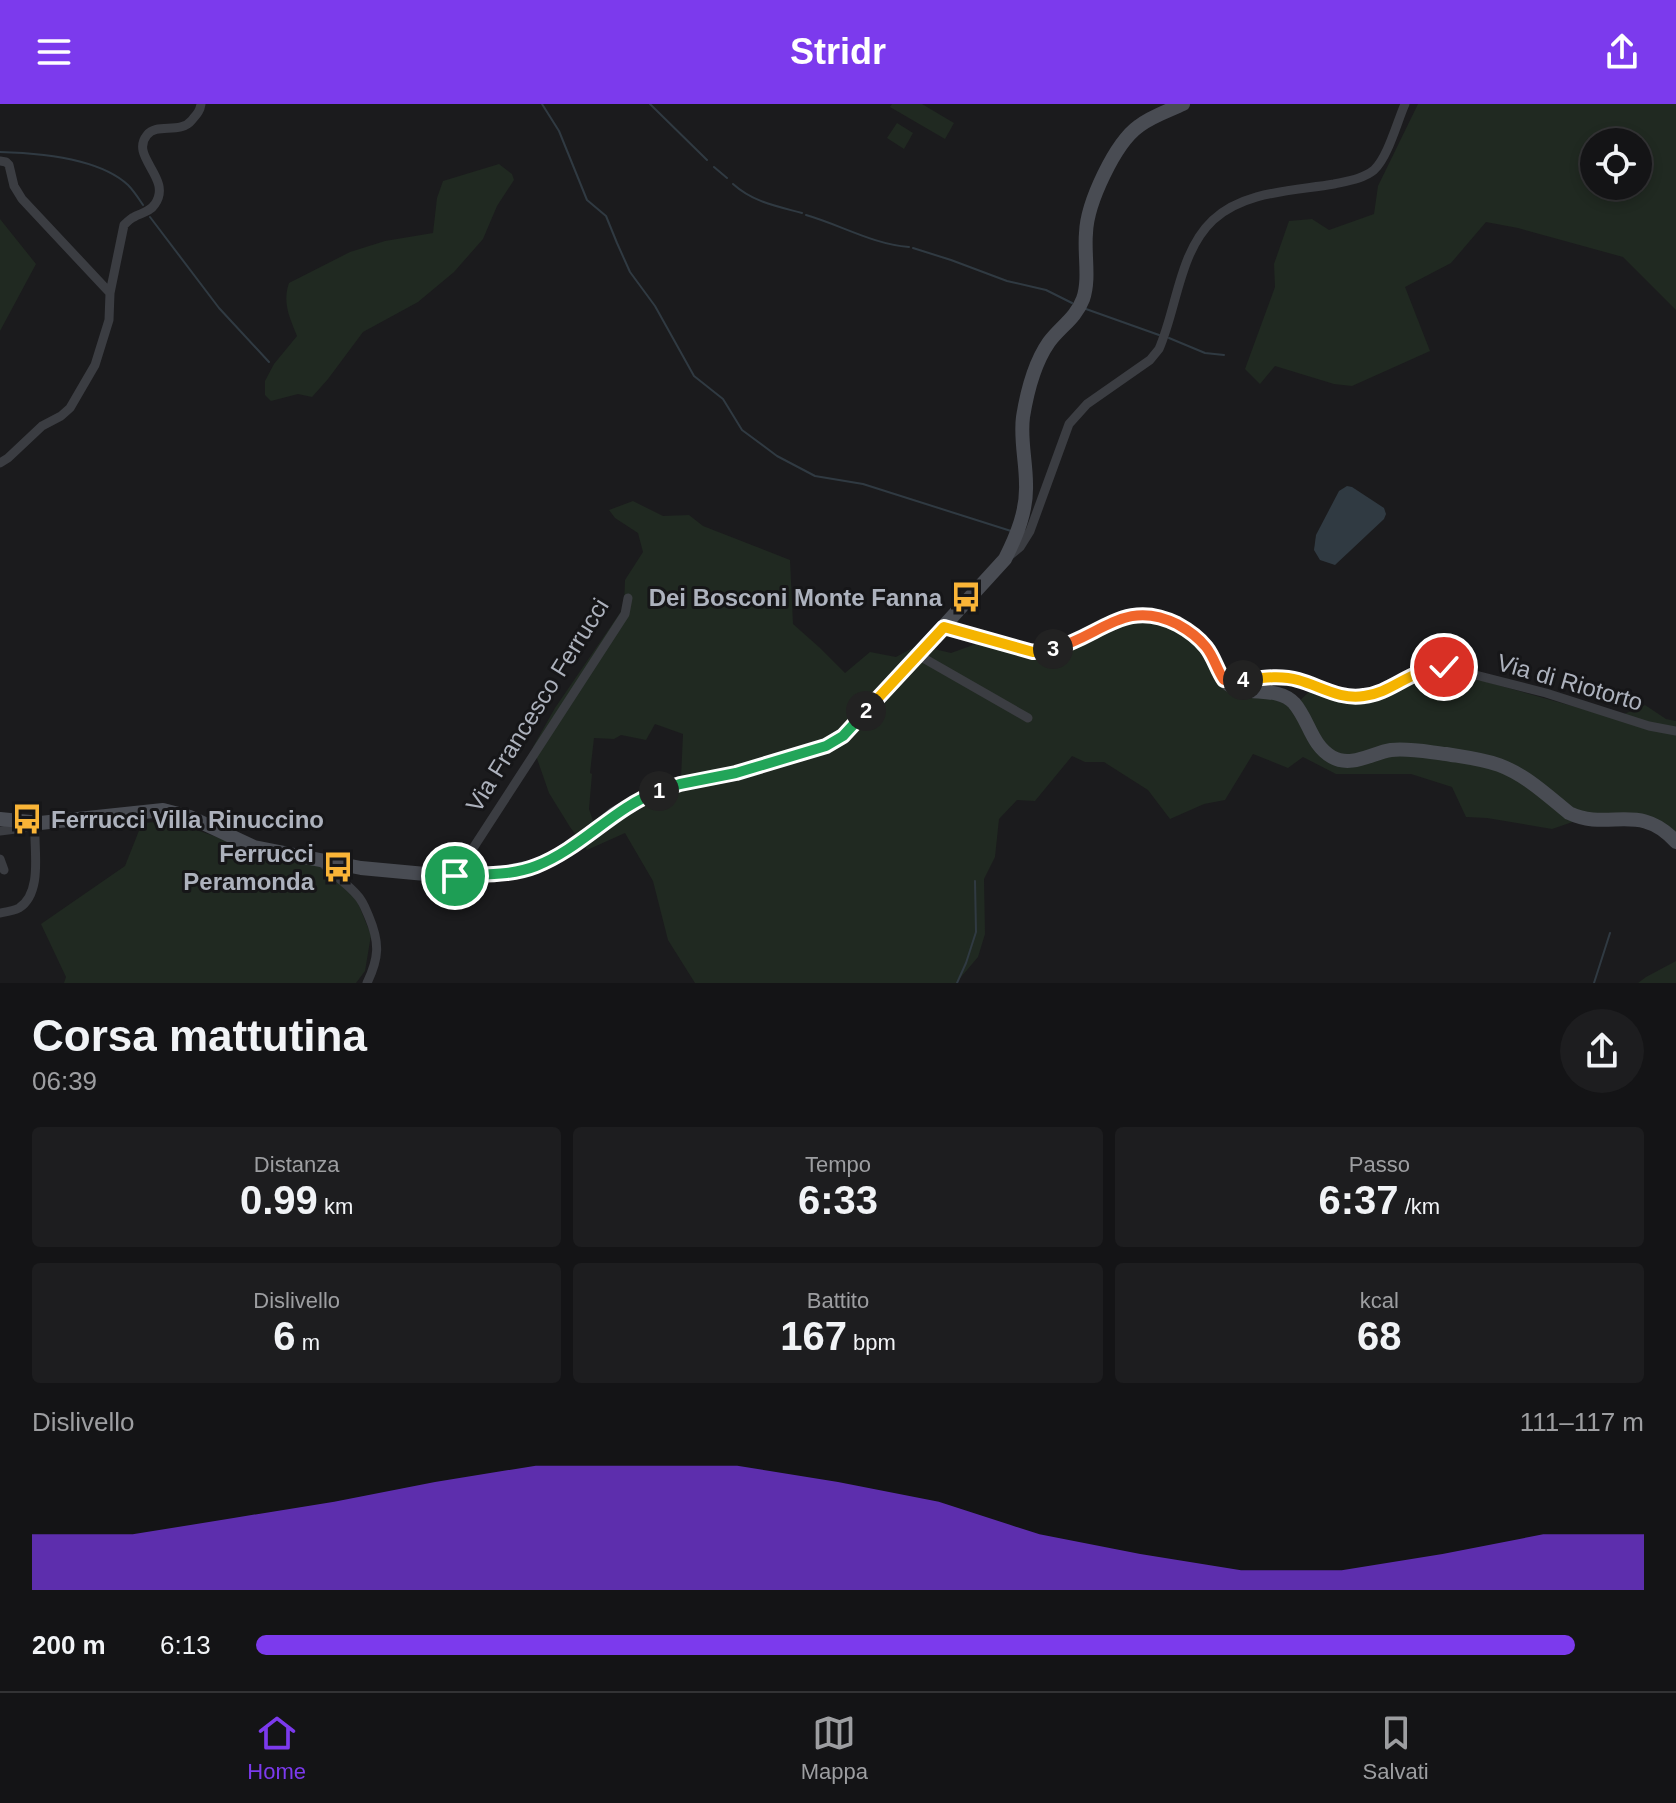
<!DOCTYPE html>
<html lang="it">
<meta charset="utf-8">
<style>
body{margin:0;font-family:Helvetica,sans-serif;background:#1d1d1f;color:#f1f3f6;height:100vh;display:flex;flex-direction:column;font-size:30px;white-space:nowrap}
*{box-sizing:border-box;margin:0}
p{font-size:26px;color:#9d9ea1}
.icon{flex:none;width:44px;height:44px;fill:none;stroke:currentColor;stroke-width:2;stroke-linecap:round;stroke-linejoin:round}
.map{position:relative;height:879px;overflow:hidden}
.drawer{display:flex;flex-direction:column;background:#141416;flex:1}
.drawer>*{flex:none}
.fabs{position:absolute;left:1580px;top:24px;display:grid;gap:16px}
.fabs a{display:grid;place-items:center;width:72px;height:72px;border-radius:50%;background:#141416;box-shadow:0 4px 12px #0003,0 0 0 2px #333335;font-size:40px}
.pin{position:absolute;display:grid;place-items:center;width:68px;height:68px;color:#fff;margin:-34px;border:4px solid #fff;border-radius:50%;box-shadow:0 2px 8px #0007}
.km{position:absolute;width:40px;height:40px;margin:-20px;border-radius:50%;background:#222;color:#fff;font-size:22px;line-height:40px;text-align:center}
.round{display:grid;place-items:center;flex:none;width:84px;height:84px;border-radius:42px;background:#1d1d1f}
.summary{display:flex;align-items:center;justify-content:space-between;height:136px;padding:0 32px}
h1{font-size:44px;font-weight:600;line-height:60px}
.metrics{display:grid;grid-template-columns:repeat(3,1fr);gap:12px;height:136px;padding:8px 32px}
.metrics div{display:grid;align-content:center;border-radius:8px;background:#1d1d1f;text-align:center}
.metrics b{font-size:40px;font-weight:600}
.metrics small{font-size:22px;font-weight:400}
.metrics p{font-size:22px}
.chart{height:224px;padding:16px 32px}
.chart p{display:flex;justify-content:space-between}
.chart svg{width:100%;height:144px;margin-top:8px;fill:#7c3aed;opacity:.7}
ul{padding:0 32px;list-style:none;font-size:26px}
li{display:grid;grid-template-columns:128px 96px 1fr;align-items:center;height:60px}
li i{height:20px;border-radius:10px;background:#7c3aed}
header{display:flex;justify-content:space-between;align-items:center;height:104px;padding:0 32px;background:#7c3aed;color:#fff;font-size:36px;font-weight:600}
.dock{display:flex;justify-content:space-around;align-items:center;height:112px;border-top:2px solid #333335;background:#141416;font-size:22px;color:#9d9ea1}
.dock a{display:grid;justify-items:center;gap:4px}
.dock .active{color:#7c3aed}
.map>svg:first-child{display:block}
.green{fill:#202921;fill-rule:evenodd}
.water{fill:#303a42}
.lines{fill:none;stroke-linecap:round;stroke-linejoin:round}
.stream{stroke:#303a42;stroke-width:2}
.street{stroke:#3b3d42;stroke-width:9}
.secondary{stroke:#494c53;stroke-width:14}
.split-1-casing{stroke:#fff;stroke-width:16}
.split-2-casing{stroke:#fff;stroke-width:16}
.split-3-casing{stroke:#fff;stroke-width:16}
.split-4-casing{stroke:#fff;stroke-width:16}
.split-5-casing{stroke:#fff;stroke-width:16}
.split-1{stroke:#22a559;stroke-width:10}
.split-2{stroke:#22a559;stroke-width:10}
.split-3{stroke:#f5b400;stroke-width:10}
.split-4{stroke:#f0652b;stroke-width:10}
.split-5{stroke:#f5b400;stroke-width:10}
.labels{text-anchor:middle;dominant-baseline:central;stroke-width:6;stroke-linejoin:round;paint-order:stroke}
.poi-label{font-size:24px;font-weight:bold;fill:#adb2bd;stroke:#161618;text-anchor:end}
.street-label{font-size:24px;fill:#adb2bd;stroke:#161618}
</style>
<header><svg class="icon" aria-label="menu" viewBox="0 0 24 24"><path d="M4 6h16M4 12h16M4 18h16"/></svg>Stridr<svg class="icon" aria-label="share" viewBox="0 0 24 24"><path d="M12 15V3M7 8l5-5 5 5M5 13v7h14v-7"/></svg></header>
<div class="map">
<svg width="1676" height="879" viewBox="0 0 1676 879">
<rect width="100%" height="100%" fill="#1b1b1d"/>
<path class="green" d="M892 0H922L954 19 945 35 890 3Z
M1418 0H1676V206L1623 153 1518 124 1486 118 1451 159 1405 183 1430 247 1352 282 1334 280 1275 262 1260 280 1245 265 1275 183 1274 160 1289 117 1312 115 1329 126 1374 110 1378 82ZM1594 38H1638V82H1594Z
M897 19 913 29 904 45 887 34Z
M499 60 512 70 514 76 497 102 483 135 454 168 418 198 363 228 328 275 312 293 298 290 271 297 265 291V277L274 260 297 232C290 214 282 199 289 179L350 148 385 137 433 129 437 94 443 77Z
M0 115 36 160 0 227Z
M633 397 663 412 689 411 703 422 790 456 793 520 820 544 845 569 870 548 896 553 918 541 951 549 976 540 1039 549 1120 519 1146 514 1191 533 1218 574 1293 603 1311 586 1341 595 1363 597 1431 568 1448 567 1615 614 1645 601 1666 615 1676 617V729L1596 710 1552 725 1487 714 1466 713 1452 683 1411 670H1336L1303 653 1288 664 1253 650 1225 696 1204 700 1170 715 1148 686 1104 658H1085L1072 652 1035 697 1017 696 999 715 995 753 984 775 985 830 978 853 956 879H695L668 836 653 777 625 729 587 746 570 723 549 689 533 643 555 604 624 503 625 476 643 448 638 429 615 414 609 406ZM655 620 683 630 681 674 633 691 621 697 593 717 589 705 592 670 590 669 594 634 614 635 621 631 646 636Z
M171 717 251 745 320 763 356 794 371 831 365 867 356 879H64L66 873 41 820 125 762 142 719Z
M1676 857V879H1638L1646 873Z"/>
<path class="water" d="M1347 382 1352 383 1384 404 1386 410 1384 415 1335 461 1320 456 1314 446 1316 431 1339 387Z"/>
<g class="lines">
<path class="stream" d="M542 0 559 27 587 96 606 112 617 139 630 168 655 202 694 272 723 295 742 326 777 352 815 372 863 380 1011 427
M650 0 707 56
M0 48C38 49 99 54 128 81 134 87 139 95 143 101
M714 63 727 74
M733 80C753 98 776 102 802 109
M806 111C841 121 872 140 909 143
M150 113 219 204 269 258
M913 144 951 156 1007 177 1046 186 1072 199
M1086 205 1159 231
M1169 234 1205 249 1224 251
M957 879 966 859 976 828 975 777
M1594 879 1610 829"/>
<path class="street" d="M0 57 6 58 9 61 14 82 22 95 110 189
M0 359 8 354 42 322 61 312 70 304 95 261 109 216 110 189 124 121C126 119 131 114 134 113 141 109 150 108 155 100 173 74 129 53 147 31 157 18 180 31 192 16 197 10 200 7 201 0
M1008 453 1020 443 1030 427 1069 320 1087 300 1150 256 1159 245C1177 204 1179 148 1213 116 1244 87 1293 87 1334 80 1347 77 1363 75 1374 66 1388 53 1397 18 1405 0
M918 551 1028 614
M1224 576C1246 576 1269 571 1292 575 1317 579 1337 596 1363 592 1392 589 1412 564 1444 563L1546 589 1649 622 1676 627
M0 727 24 724 35 719C33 742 44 788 19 804 14 807 6 808 0 809
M0 755 4 766
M321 757C331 770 346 778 357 791 363 797 366 806 369 813 380 839 379 854 367 879
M455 772 625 510 628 494"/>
<path class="secondary" d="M944 523 1026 546C1075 556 1107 503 1153 512 1176 516 1200 530 1211 552 1217 562 1219 575 1231 582 1250 592 1278 582 1294 599 1309 616 1311 641 1332 653 1351 664 1372 649 1391 646 1409 644 1428 648 1446 650 1464 653 1482 655 1499 661 1526 671 1548 692 1569 709 1609 728 1640 697 1676 738
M0 715 40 719 163 706 190 713 254 743 361 764 447 772 502 769 535 762 559 751 583 735 614 710 652 689 680 680 736 669 817 645 835 637 848 627 1005 455C1017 431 1027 407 1026 380 1026 357 1020 335 1023 313 1027 288 1035 258 1049 238 1060 223 1076 214 1083 195 1090 175 1084 150 1086 129 1087 99 1115 39 1139 22 1152 12 1168 7 1183 0"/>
</g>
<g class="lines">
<g class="split-1-casing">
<path id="split-1" d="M455 772C482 770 511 772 536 762 582 744 613 704 659 687"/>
</g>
<g class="split-2-casing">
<path id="split-2" d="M659 687 680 680 736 669 826 642 843 632 866 607"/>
</g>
<g class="split-3-casing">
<path id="split-3" d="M866 607 944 523 1033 548 1053 545"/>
</g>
<g class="split-4-casing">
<path id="split-4" d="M1053 545C1101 532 1125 494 1177 520 1188 526 1198 533 1206 543 1214 553 1217 566 1224 576H1243"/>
</g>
<g class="split-5-casing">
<path id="split-5" d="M1243 576C1261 574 1281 571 1298 576 1320 582 1340 596 1364 592 1392 589 1410 565 1444 563"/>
</g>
<use href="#split-1" class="split-1"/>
<use href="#split-2" class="split-2"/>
<use href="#split-3" class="split-3"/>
<use href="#split-4" class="split-4"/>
<use href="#split-5" class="split-5"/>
</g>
<defs>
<g id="bus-bare" transform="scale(2.4)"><path d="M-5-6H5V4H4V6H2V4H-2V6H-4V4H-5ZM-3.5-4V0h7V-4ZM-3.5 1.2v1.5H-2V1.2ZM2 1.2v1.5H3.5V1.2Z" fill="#f9b437" stroke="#161618" stroke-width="2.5" paint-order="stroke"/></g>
</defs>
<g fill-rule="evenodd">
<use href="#bus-bare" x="966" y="493"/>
<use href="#bus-bare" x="27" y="715"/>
<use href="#bus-bare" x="338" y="763"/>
</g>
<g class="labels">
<g class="poi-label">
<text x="942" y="493">Dei Bosconi Monte Fanna</text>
<text x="51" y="715" text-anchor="start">Ferrucci Villa Rinuccino</text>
<text x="314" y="749">Ferrucci<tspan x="314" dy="28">Peramonda</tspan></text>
</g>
<g class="street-label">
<text transform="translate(1570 578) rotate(16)">Via di Riotorto</text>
<text transform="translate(537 601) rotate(-58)">Via Francesco Ferrucci</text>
</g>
</g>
</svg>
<div class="fabs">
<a><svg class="icon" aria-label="locate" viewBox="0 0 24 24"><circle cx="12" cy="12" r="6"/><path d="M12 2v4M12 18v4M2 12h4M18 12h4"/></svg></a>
</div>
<div class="pin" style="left:455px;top:772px;background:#1e9e55"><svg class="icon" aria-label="arrive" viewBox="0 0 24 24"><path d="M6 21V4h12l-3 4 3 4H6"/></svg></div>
<div class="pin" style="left:1444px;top:563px;background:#d93025"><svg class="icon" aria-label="check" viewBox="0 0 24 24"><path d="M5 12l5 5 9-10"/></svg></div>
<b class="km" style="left:659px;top:687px">1</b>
<b class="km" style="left:866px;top:607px">2</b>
<b class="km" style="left:1053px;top:545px">3</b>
<b class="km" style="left:1243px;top:576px">4</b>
</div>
<section class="drawer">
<div class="summary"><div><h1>Corsa mattutina</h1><p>06:39</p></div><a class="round"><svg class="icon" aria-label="share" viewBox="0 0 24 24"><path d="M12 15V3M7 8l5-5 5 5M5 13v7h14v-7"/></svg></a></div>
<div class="metrics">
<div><p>Distanza</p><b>0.99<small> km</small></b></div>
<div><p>Tempo</p><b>6:33</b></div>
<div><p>Passo</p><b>6:37<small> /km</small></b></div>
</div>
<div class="metrics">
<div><p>Dislivello</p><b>6<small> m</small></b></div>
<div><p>Battito</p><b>167<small> bpm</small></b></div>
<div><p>kcal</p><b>68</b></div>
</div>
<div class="chart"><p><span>Dislivello</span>111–117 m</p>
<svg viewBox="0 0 160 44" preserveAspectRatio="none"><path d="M0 44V27L10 27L20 22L30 17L40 11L50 6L60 6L70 6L80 11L90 17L100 27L110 33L120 38L130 38L140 33L150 27L160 27V44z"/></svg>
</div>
<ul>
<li><b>200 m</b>6:13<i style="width:95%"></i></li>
</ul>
</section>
<nav class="dock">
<a class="active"><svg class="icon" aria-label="home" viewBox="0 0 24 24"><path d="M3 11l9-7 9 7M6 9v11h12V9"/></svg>Home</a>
<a><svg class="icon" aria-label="map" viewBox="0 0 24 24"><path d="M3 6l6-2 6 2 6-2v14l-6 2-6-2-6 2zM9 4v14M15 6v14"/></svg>Mappa</a>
<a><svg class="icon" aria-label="saved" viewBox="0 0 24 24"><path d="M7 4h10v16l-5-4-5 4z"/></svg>Salvati</a>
</nav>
